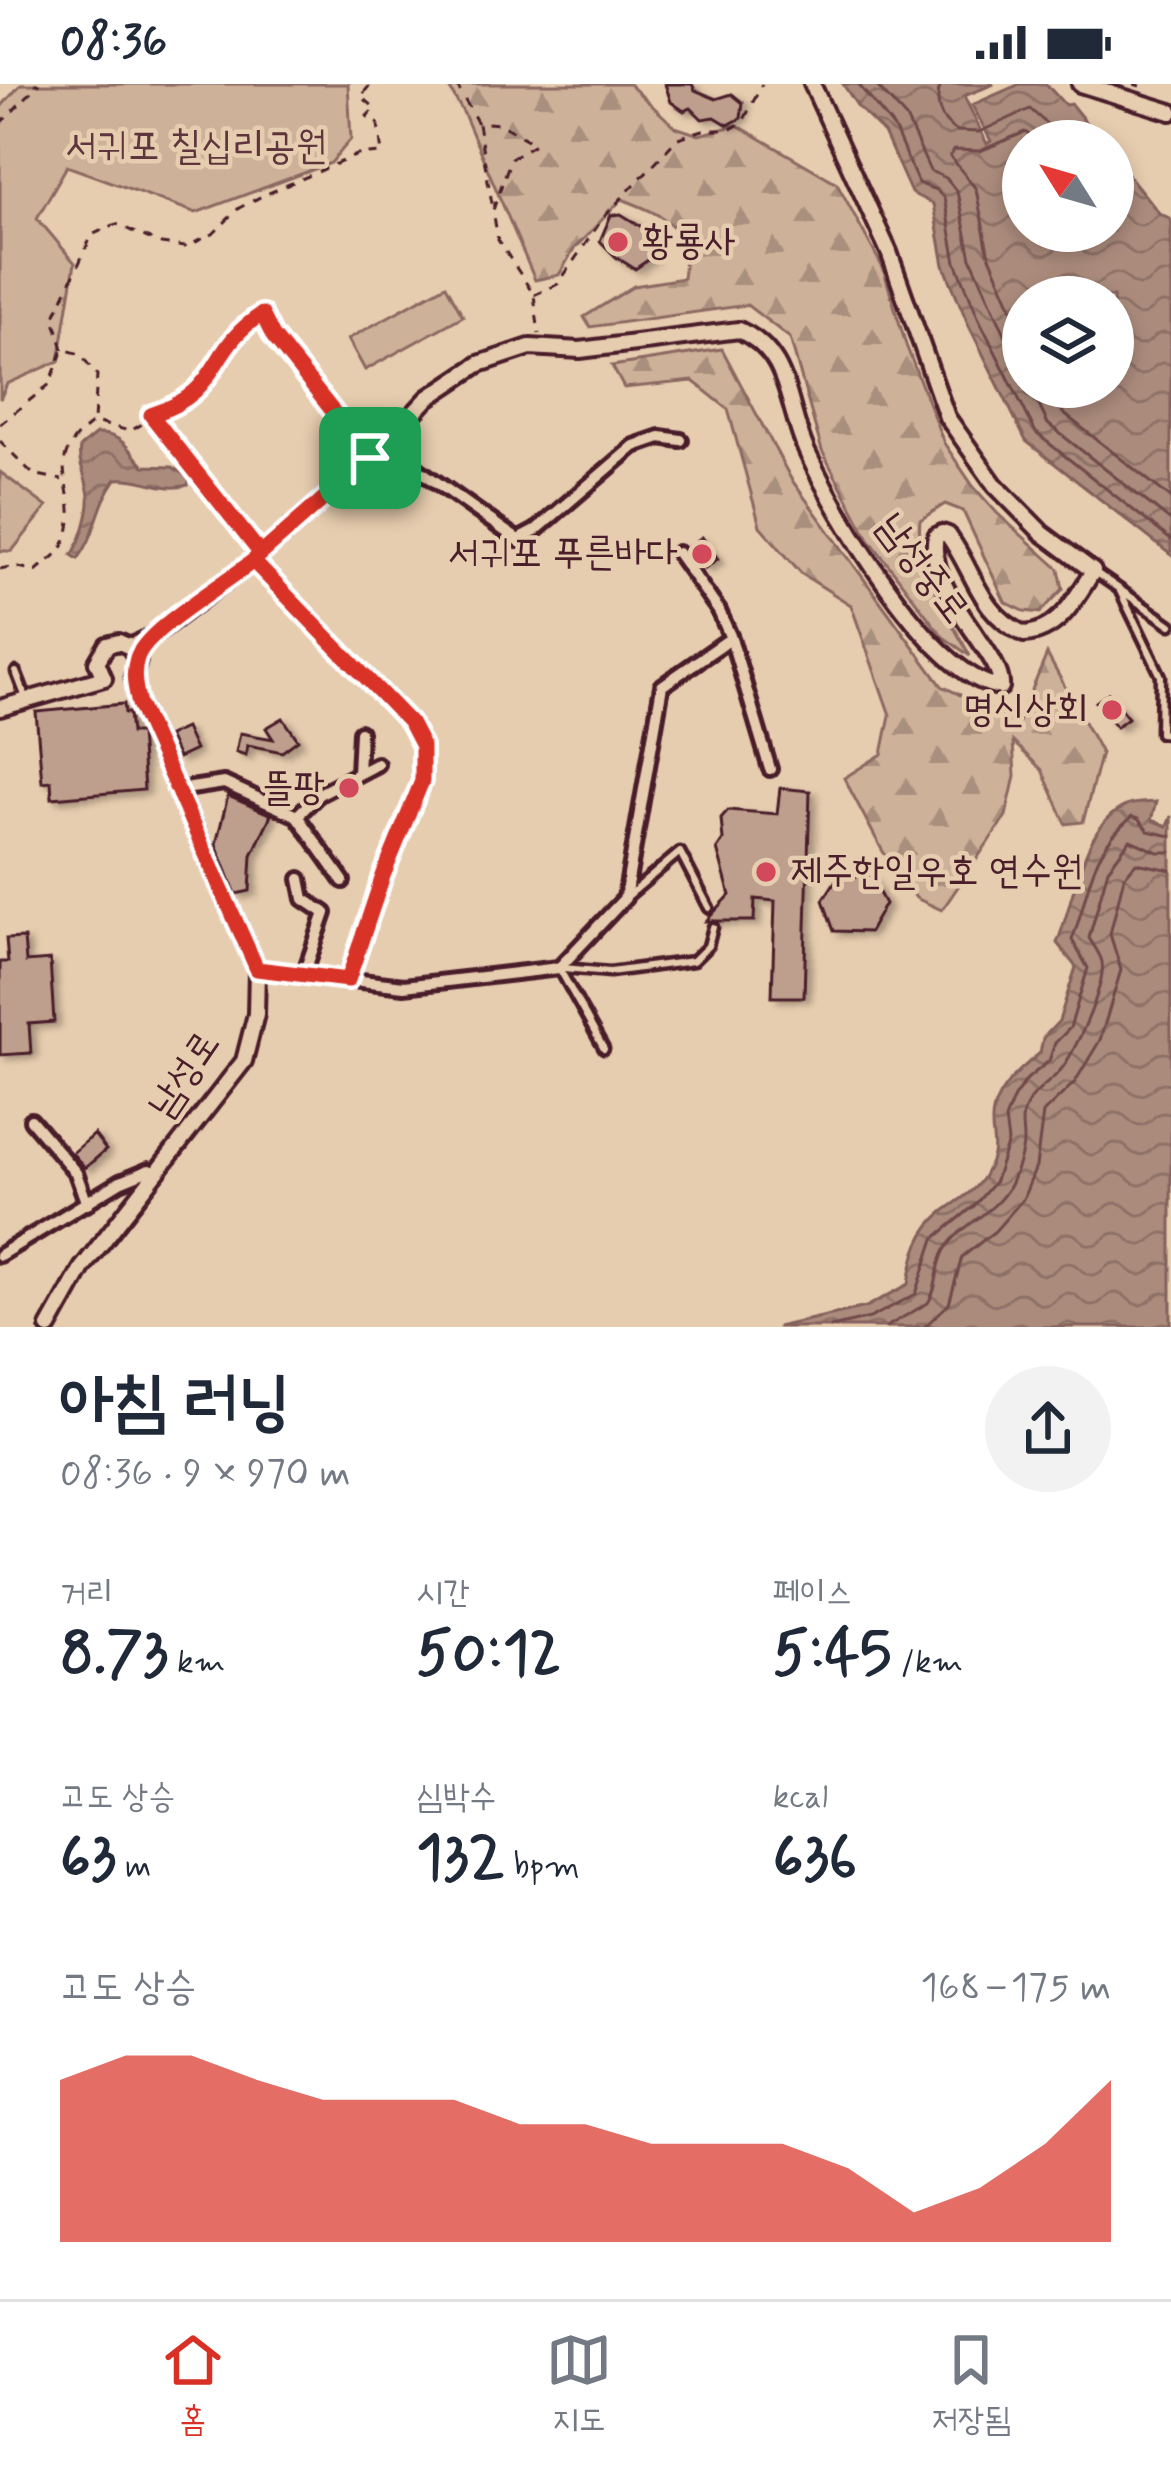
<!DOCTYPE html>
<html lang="ko">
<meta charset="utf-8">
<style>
body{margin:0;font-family:Mynerve,"Poor Story",sans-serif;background:#f2f2f3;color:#1f2937;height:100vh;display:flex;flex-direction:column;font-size:45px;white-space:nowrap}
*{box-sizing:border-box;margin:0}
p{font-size:39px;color:#747a83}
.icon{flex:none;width:66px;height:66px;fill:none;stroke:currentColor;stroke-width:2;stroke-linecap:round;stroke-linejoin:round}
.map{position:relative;height:1243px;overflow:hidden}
.drawer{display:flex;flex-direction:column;background:#fff;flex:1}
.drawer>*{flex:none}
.needle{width:78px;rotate:307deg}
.tools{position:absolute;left:1002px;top:36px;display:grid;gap:24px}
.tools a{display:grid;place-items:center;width:132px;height:132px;border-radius:50%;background:#fff;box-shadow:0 6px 18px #0003;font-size:60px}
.pin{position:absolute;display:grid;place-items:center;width:102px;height:102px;color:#fff;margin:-51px;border-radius:24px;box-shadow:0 6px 18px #0006}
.round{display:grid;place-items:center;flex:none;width:126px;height:126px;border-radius:63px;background:#f2f2f3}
.overview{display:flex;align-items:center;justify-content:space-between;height:204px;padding:0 60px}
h1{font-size:66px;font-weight:700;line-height:90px}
.metrics{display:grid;grid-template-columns:repeat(3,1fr);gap:18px;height:204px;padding:12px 60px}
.metrics div{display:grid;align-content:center}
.metrics b{font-size:60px;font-weight:700}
.metrics small{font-size:33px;font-weight:400}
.metrics p{font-size:33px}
.chart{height:336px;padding:24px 60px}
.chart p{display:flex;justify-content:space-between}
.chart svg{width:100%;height:216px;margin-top:12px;fill:#d93025;opacity:.7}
.status{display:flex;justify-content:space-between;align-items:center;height:84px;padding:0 60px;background:#fff;direction:ltr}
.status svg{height:33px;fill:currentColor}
.menu{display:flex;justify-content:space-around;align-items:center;height:168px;border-top:3px solid #e0e1e3;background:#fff;font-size:33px;color:#747a83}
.menu a{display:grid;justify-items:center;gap:6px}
.menu .active{color:#d93025}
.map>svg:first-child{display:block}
.green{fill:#ceb199;stroke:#8c6862;stroke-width:3}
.forest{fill:url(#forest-firs);stroke:#8c6862;stroke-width:3}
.water{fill:url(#water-waves);stroke:#84605c;stroke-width:3;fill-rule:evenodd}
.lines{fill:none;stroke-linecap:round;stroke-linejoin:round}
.shore{stroke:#714a4b;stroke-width:3}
.building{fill:#be9f8d;stroke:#4a1f2b;stroke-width:3;filter:url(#shadow)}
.service-casing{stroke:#4a1f2b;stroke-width:15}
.minor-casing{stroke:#4a1f2b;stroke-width:20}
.tertiary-casing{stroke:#4a1f2b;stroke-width:22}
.path{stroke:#4a1f2b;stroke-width:3;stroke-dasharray:9 9;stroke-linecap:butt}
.service{stroke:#e7cdaf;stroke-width:6}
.minor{stroke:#e7cdaf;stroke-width:10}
.tertiary{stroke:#e7cdaf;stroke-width:14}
.route-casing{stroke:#fff;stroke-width:24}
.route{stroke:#d93025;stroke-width:15}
.poi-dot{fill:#d1495b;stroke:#e7cdaf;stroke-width:4.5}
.labels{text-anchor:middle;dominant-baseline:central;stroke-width:9;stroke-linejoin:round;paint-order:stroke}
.park-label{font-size:39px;fill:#5e353c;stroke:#e7cdaf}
.poi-label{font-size:39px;fill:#4a1f2b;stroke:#e7cdaf;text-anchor:end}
.street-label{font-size:39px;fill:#4a1f2b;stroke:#e7cdaf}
</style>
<div class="status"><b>08:36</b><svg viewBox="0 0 49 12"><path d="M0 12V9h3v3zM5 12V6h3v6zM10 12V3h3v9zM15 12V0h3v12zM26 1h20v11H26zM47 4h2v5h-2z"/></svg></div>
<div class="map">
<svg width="1171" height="1243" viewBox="0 0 1171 1243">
<defs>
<pattern id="forest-firs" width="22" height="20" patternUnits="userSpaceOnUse" patternTransform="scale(3)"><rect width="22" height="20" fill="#ceb199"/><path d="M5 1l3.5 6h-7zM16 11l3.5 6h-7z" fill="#a98f7d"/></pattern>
<pattern id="water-waves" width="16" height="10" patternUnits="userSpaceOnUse" patternTransform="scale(3)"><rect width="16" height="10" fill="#ab8b7c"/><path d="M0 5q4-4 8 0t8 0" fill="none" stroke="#8d7166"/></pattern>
<filter id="shadow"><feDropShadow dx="6" dy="4" stdDeviation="3" flood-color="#0004"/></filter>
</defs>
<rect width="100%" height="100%" fill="#e7cdaf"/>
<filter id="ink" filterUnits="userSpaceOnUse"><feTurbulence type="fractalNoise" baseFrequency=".00833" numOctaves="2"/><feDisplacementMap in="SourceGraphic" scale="24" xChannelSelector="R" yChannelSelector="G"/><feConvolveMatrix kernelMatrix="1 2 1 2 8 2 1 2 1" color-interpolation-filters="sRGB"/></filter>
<g filter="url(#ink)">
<path class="green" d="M21 0H348L351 55 331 79 196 129 67 82 37 134 75 179 59 277 7 300 0 315V24Z
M446 201 463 232 365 286 348 255Z
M0 388 47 423 12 467H0Z"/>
<path class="forest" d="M447 0H629L675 43 699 51 737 41 837 99 883 184 906 261 944 359 973 402 997 429 1059 485 1063 505 1040 529 1024 527 1005 518 963 427 945 420 920 436C915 484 948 531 970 572L942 552 869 455 822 367 790 254 747 221 590 243 584 233 634 202 683 194C691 142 665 132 622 115L574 165 559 191 535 196 464 30Z
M722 265 791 395 942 602 1018 639 1047 570 1101 669 1083 738 1066 740 1042 686 1013 658 1015 692 1006 732 942 826 916 814 882 766 844 694 882 670 890 631 851 521 802 490 760 442 728 325 693 297 624 304 612 282Z"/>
<path class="water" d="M843 0H994L964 12 987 60 991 57 972 21 1020 0H1046L1065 21 1071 20 1101 57H1023V147H1113V72L1159 129 1171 135V471L1026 357 968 240 944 181 933 120 911 109 884 49 858 23ZM1113 213V303H1023V213Z
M96 350C124 349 128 367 144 382L172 383 190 394 188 401C162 409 141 392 116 395 96 422 97 451 78 475L72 471C81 458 90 429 89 413 88 394 77 382 80 363Z
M1156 718 1151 736 1167 742 1171 732V1243H777L866 1223 909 1200C913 1171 920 1146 944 1127 959 1116 976 1107 985 1090 1000 1064 991 1059 992 1036 993 1008 1020 985 1040 969L1043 954 1059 937 1076 883 1057 859C1074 819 1081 741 1126 722 1134 718 1148 719 1156 718Z"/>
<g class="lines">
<path class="shore" d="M858 0 894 44 918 99 936 106 944 114 956 178 979 235 1036 349 1171 456
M875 0 906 34 930 87 946 94 957 108 971 174 1023 290
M941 0C934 18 939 36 956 47L979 48 1030 25 1066 57
M1023 249 988 168 976 105 950 72 954 66 980 67 1025 48 1038 57
M1030 303 1048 340 1171 437
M1050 303 1063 329 1171 414
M831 1243 870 1234 916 1210 934 1155 974 1122 995 1097 1008 1058 1005 1035 1014 1013 1027 995 1049 977 1055 959 1070 944 1088 884 1072 856C1091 806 1087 770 1132 733L1138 735 1148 747 1171 752
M886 1243 928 1219C939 1203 935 1183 945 1166 960 1140 995 1130 1010 1101 1016 1088 1023 1071 1023 1057 1023 1042 1019 1035 1027 1021 1035 1006 1048 1000 1059 988 1074 972 1106 901 1102 878 1100 869 1093 861 1089 854L1108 785 1130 756 1158 768H1171
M924 1243 949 1220 962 1173 995 1147 1023 1115 1036 1083 1043 1029 1075 998 1100 956 1121 886 1110 850 1124 793 1136 779 1171 786"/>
</g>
<path class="building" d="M665 0H692L695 6 716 15 732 10 743 19 741 34 728 41 715 33 702 35 691 24 684 27 671 18Z
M621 130 648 147 651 174 635 185 616 173 600 157 611 131Z
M702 453 718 475 705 484 686 464Z
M1108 609 1128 634 1116 643 1096 618Z
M124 620 125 629H129L131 649H140L144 706 52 714 51 697 42 698 36 628Z
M283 634 298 656 282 668 248 661 246 671 236 668 240 649 273 655 266 644Z
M185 644 195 666 178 674 168 652Z
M780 704 810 707 804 913H772L775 817 755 815 754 837H706L730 811 717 765 723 756 721 734 728 726 777 730Z
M228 712 271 731 252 771 250 807 236 810 216 760Z
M870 792 885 820 869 848 834 847 823 816 838 793Z
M24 854 26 878 50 876 54 938 29 940 31 969 0 971V878H8L6 855Z
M94 1050 106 1066 85 1084 72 1069Z"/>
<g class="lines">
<g class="service-casing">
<path id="service" d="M273 252 368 371
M1096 489 1171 541
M1119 505 1161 592 1160 649 1171 650
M16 588 26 614
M628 812 680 768 709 824
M559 884 604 965
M563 884 610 888 693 877 708 862 713 843"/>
</g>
<g class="minor-casing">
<path id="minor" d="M151 331 261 470
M384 361 518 456 535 447 634 362 660 353 681 356
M253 477 410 639 422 663V697L383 792 348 895
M731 554 770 685
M358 689 360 648
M178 706 224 699 297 732 343 797
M297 732 319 710 377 680
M300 795 304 815 325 829 304 890
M257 885 404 902 559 884 625 814 662 602 731 554 719 527 678 469
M31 1036 76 1089 87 1120
M0 1171 120 1098 149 1086 155 1090"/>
</g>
<g class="tertiary-casing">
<path id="tertiary" d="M1080 0 1171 28
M104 594 97 578 107 561 119 558 130 563 154 551 253 477 384 361 428 314 479 280 530 263 580 266 739 246C792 270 785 320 807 368 835 428 932 595 1001 603 1005 571 924 507 936 452L942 449 948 451C975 488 979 529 1024 550 1059 548 1076 514 1093 487L1042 449 995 401 947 333 889 168 812 0
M0 624 104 594
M49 1243 82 1184 244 977 256 930 257 885 138 617 133 592 138 577 130 563"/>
</g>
<path class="path" d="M34 0H40
M456 0 477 38 500 40 535 60 511 74 493 126 498 156 534 211 539 250
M1134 0 1140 2
M0 40 36 3
M478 40 493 125
M534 211 558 200 603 134 678 54 703 46H729L743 38 762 0
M63 265 54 234 92 151 116 140 161 160 185 163 213 150 239 124 264 111 357 71 382 69 378 40 367 32 375 24 361 12 371 0
M161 328C223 304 209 263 262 229L270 246
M0 340 50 300 63 265 80 270 97 291 94 336
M0 357 33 390 62 396
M0 485 14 482 36 487C45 478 58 473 64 460 87 407 34 380 94 338L130 347 144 339"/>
<use href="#service" class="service"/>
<use href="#minor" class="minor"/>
<use href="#tertiary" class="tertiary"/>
</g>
</g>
<g class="lines" filter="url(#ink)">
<g class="route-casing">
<path id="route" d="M370 374 273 252 262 230C205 266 225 307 151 331L261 470C234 496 147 543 137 574 132 589 135 603 139 620L257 885 348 896 383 792 422 697V662L410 639 253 477 370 374"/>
</g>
<use href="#route" class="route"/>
</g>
<g class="poi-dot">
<circle cx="618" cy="158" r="12"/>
<circle cx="702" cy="470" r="12"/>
<circle cx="1112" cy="626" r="12"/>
<circle cx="349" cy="704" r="12"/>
<circle cx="766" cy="788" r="12"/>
</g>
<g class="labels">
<g class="park-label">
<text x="196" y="63">서귀포 칠십리공원</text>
</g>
<g class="poi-label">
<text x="642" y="158" text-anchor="start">황룡사</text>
<text x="678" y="470">서귀포 푸른바다</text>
<text x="1088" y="626">명신상회</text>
<text x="325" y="704">뜰팡</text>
<text x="790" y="788" text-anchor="start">제주한일우호 연수원</text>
</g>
<g class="street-label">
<text transform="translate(922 485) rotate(53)">남성중로</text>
<text transform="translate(185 991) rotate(-56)">남성로</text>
</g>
</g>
</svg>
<div class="tools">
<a><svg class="needle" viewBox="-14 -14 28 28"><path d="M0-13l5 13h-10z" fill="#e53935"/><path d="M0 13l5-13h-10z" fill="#747a83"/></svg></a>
<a><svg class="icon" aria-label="layers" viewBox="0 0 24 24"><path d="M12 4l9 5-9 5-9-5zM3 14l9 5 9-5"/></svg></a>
</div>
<div class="pin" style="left:370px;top:374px;background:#1e9e55"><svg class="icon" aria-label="arrive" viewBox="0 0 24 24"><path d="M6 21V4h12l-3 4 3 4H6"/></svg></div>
</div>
<section class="drawer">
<div class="overview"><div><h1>아침 러닝</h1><p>08:36 · 9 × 970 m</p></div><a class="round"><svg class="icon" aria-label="share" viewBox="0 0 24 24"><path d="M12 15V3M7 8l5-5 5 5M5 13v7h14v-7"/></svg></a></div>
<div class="metrics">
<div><p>거리</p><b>8.73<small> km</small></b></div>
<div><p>시간</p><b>50:12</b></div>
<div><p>페이스</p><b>5:45<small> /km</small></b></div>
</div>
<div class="metrics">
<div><p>고도 상승</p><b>63<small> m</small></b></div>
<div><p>심박수</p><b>132<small> bpm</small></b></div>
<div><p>kcal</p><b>636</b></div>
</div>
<div class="chart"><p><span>고도 상승</span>168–175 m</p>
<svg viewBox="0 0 160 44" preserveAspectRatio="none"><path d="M0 44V11L10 6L20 6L30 11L40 15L50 15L60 15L70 20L80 20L90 24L100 24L110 24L120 29L130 38L140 33L150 24L160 11V44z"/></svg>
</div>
</section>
<nav class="menu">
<a class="active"><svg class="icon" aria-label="home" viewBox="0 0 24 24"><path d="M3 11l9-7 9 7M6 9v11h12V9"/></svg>홈</a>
<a><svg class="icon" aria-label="map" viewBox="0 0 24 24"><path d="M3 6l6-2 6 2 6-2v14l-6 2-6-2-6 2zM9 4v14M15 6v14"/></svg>지도</a>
<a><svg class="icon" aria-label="saved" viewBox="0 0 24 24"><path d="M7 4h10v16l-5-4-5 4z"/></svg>저장됨</a>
</nav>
